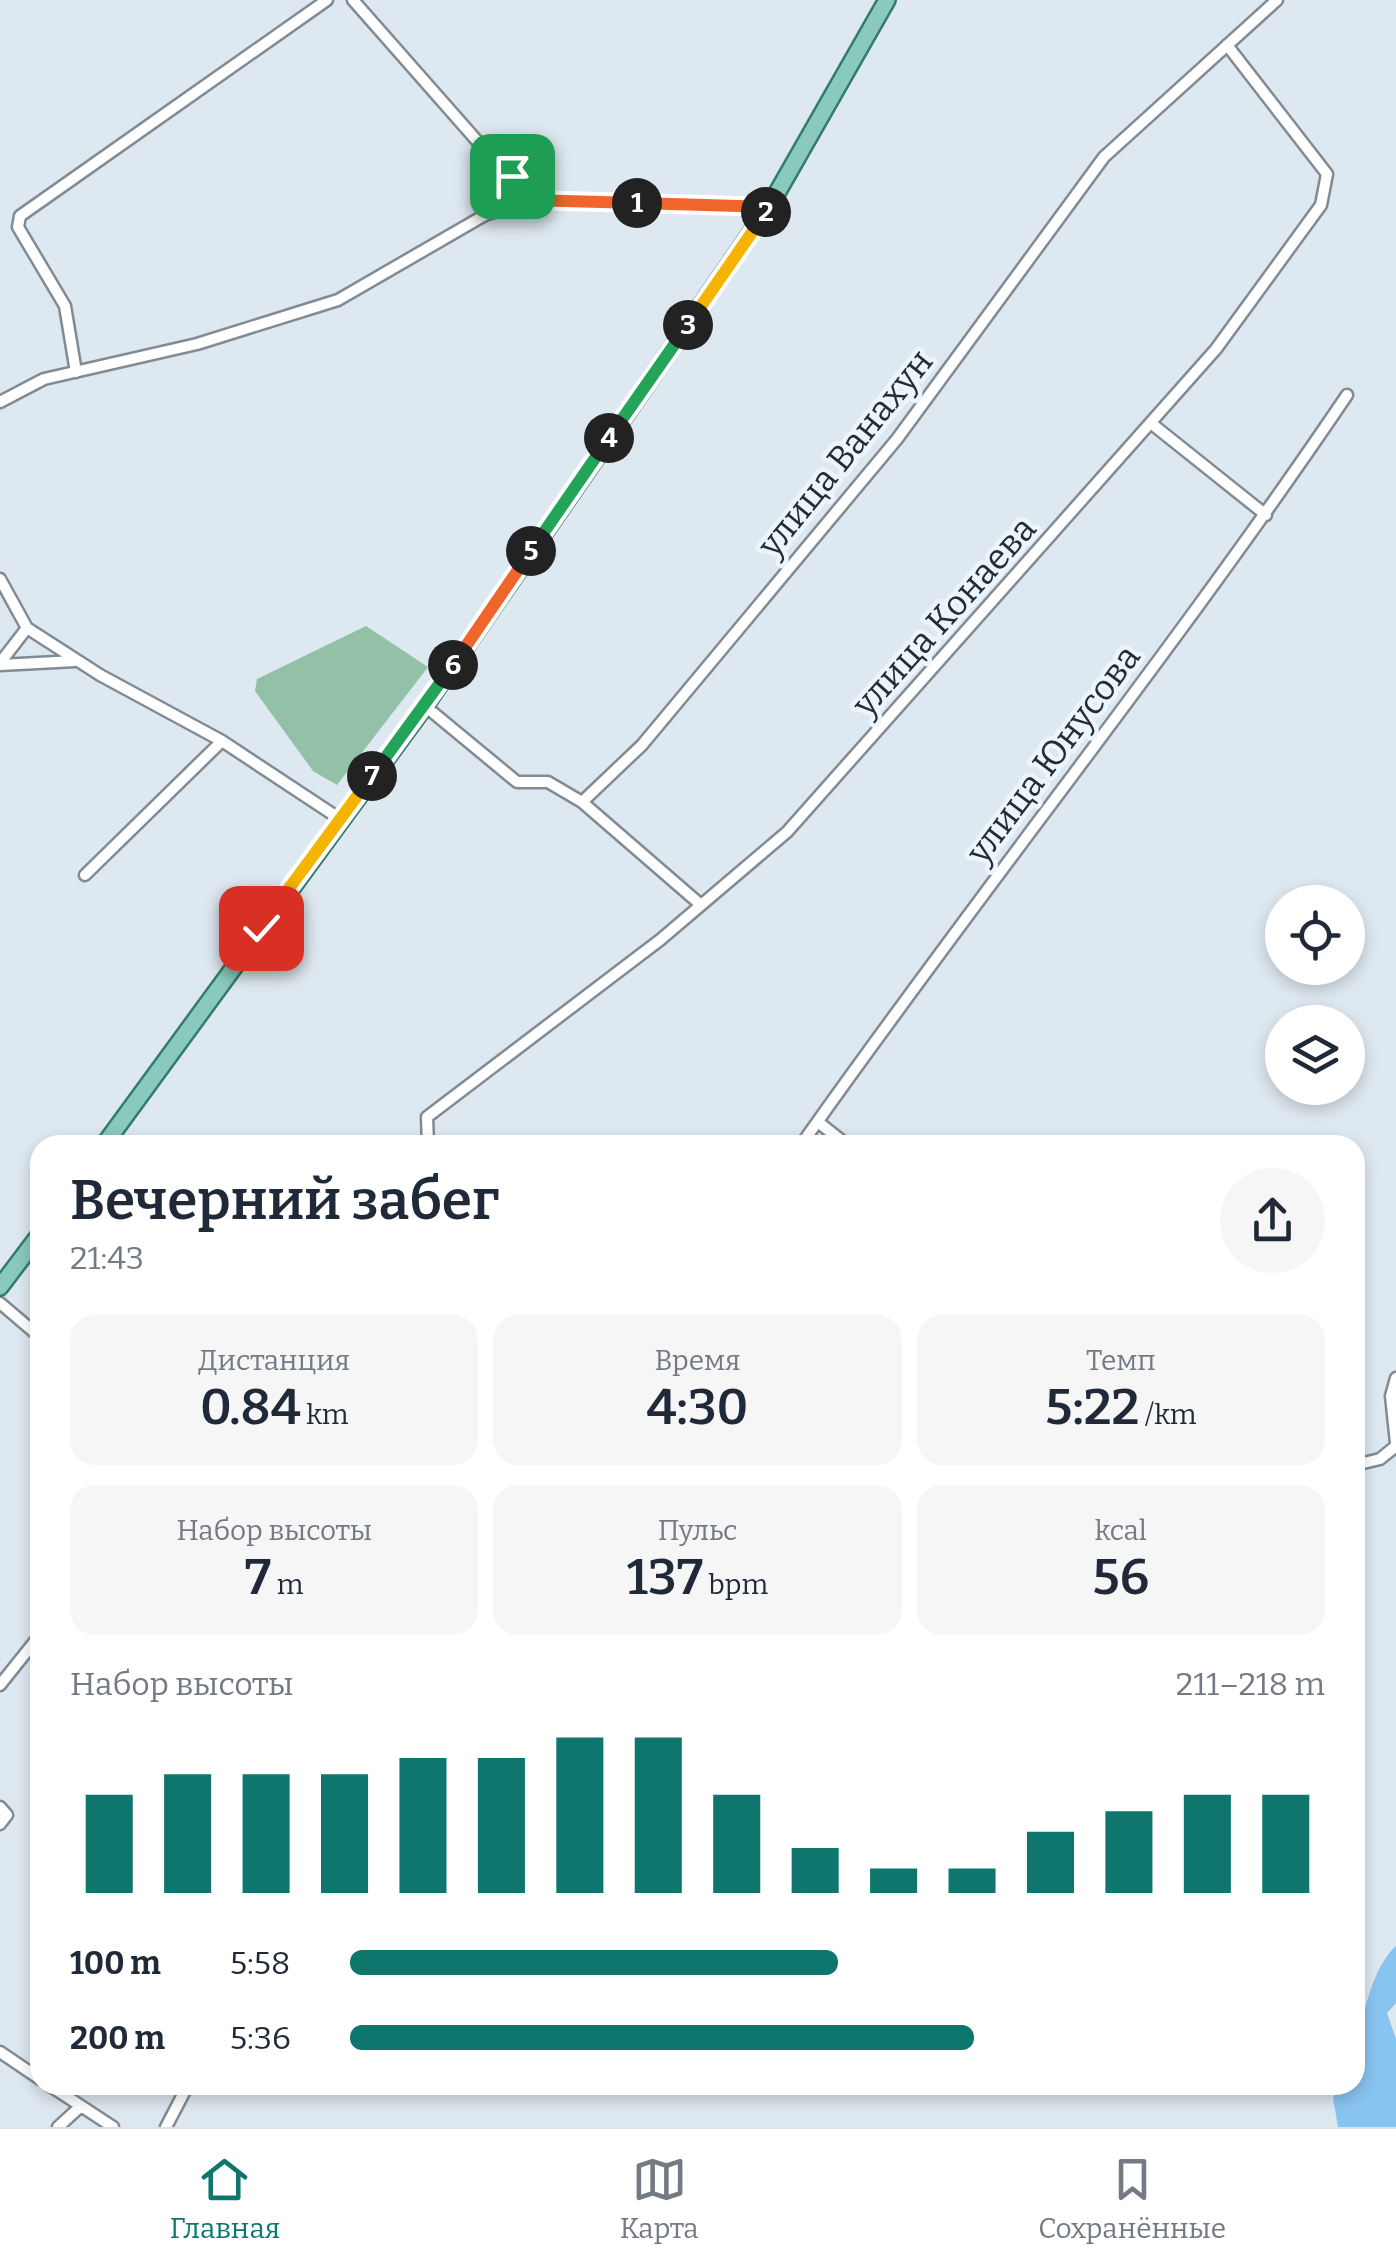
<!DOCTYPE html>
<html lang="ru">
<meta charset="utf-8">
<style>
body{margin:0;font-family:Bitter,serif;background:#f6f6f7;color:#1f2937;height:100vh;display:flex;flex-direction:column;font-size:38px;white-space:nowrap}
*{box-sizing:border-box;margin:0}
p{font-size:32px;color:#747a83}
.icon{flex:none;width:55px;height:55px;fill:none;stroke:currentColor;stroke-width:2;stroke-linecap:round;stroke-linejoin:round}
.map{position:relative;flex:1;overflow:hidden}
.details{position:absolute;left:30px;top:1135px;width:1335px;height:960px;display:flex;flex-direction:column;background:#fff;border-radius:30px;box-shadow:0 5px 15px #0003}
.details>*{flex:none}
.controls{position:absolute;left:1265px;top:885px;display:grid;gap:20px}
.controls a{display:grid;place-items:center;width:100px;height:100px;border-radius:50%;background:#fff;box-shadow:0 5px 15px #0003;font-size:50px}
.pin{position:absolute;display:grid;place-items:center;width:85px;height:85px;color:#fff;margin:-42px;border-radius:20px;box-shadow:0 5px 15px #0006}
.km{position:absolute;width:50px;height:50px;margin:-25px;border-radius:50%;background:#222;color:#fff;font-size:28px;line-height:50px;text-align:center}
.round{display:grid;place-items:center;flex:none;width:105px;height:105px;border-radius:52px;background:#f6f6f7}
.headline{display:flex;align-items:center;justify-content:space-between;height:170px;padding:0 40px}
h1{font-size:55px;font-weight:600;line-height:75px}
.stats{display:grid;grid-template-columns:repeat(3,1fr);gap:15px;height:170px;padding:10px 40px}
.stats div{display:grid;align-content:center;border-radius:25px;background:#f6f6f7;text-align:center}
.stats b{font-size:50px;font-weight:600}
.stats small{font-size:28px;font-weight:400}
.stats p{font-size:28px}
.chart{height:280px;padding:20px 40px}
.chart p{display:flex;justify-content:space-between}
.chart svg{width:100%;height:180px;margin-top:10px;stroke:#0f766e;stroke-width:6}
ul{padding:0 40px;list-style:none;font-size:32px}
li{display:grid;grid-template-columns:160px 120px 1fr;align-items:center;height:75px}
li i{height:25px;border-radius:12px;background:#0f766e}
.dock{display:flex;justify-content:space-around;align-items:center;height:140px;border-top:2px solid #e0e1e3;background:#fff;font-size:28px;color:#747a83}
.dock a{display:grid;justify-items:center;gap:5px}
.dock .active{color:#0f766e}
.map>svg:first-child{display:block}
.green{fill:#92c1a7}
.water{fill:#88c4f0}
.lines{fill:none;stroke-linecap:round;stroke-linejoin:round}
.street-casing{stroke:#828b93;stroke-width:15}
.primary-casing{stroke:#347b6f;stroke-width:20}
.street{stroke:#fff;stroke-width:10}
.primary{stroke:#89cabd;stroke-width:15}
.split-1-casing{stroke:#fff;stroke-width:20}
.split-2-casing{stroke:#fff;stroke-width:20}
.split-3-casing{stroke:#fff;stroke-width:20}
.split-4-casing{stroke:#fff;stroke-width:20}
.split-5-casing{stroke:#fff;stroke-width:20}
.split-6-casing{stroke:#fff;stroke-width:20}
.split-7-casing{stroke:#fff;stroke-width:20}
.split-8-casing{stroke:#fff;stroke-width:20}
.split-9-casing{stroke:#fff;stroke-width:20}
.split-1{stroke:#f0652b;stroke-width:12}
.split-2{stroke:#f0652b;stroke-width:12}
.split-3{stroke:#f5b400;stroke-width:12}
.split-4{stroke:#22a559;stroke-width:12}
.split-5{stroke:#22a559;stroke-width:12}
.split-6{stroke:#f0652b;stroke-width:12}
.split-7{stroke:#22a559;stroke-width:12}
.split-8{stroke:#f5b400;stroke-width:12}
.split-9{stroke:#f5b400;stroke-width:12}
.labels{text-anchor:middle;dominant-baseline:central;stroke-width:9;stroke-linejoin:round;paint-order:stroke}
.street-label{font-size:35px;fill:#282b2f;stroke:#ebf5fe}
</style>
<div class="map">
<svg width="1396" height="2127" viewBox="0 0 1396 2127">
<rect width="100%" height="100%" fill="#dee8f0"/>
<path class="green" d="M366 626 428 667 337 785 313 771 255 691 257 679Z"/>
<path class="water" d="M1396 1946V2003L1387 2013 1396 2039V2127H1338L1333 2098 1339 2085H1355C1355 2047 1367 1971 1396 1946Z"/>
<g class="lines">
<g class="street-casing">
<path id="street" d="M353 0 529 200
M76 372 65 306 18 227 20 216 327 0
M0 402 44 379 197 344 338 300 485 215 529 200 769 207
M1152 424 1266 515
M0 579 27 628 100 675 222 741 340 819
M0 663 27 628
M0 665 75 661
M425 706 517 782H548L582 802 642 745 897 439 1104 157 1277 0
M582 802 701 905
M85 875 222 741
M818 1122 847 1145
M428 1145 427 1117 660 940 787 832 1216 349 1321 205 1327 174 1227 45
M801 1145C979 892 1174 651 1347 395
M0 1303 40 1337
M1396 1378 1391 1396 1396 1443
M1355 1465 1380 1459 1396 1446
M0 1685 40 1635
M0 1807 7 1815 0 1824
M0 2052 40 2079
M49 2085 113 2127
M58 2127 81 2106
M166 2127 188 2085"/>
</g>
<g class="primary-casing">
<path id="primary" d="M104 1145 425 706 769 207 887 0
M0 1287 40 1234"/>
</g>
<use href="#street" class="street"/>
<use href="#primary" class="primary"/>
</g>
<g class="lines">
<g class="split-1-casing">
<path id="split-1" d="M512 176 529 200 637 203"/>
</g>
<g class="split-2-casing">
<path id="split-2" d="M637 203 769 207 766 212"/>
</g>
<g class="split-3-casing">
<path id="split-3" d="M688 325 766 212"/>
</g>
<g class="split-4-casing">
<path id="split-4" d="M609 438 688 325"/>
</g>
<g class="split-5-casing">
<path id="split-5" d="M531 551 609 438"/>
</g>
<g class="split-6-casing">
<path id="split-6" d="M453 665 531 551"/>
</g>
<g class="split-7-casing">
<path id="split-7" d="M372 776 453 665"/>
</g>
<g class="split-8-casing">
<path id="split-8" d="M290 887 372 776"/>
</g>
<g class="split-9-casing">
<path id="split-9" d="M261 928 290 887"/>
</g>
<use href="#split-1" class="split-1"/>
<use href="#split-2" class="split-2"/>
<use href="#split-3" class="split-3"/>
<use href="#split-4" class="split-4"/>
<use href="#split-5" class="split-5"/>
<use href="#split-6" class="split-6"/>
<use href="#split-7" class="split-7"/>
<use href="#split-8" class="split-8"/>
<use href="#split-9" class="split-9"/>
</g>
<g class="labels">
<g class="street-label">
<text transform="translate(845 453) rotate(-51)">улица Ванахун</text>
<text transform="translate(944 616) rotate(-48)">улица Конаева</text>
<text transform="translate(1053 754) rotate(-53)">улица Юнусова</text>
</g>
</g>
</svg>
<div class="controls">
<a><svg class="icon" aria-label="locate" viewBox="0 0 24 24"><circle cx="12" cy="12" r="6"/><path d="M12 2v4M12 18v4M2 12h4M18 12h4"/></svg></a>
<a><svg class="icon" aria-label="layers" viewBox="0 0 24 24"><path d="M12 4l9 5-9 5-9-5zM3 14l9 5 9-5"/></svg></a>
</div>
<div class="pin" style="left:512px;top:176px;background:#1e9e55"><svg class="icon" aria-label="arrive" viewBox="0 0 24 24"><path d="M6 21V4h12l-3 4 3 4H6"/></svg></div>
<div class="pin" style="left:261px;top:928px;background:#d93025"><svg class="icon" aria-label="check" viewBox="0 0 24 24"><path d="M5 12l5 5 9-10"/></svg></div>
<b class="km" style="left:637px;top:203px">1</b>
<b class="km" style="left:766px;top:212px">2</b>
<b class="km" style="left:688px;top:325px">3</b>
<b class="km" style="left:609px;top:438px">4</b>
<b class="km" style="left:531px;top:551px">5</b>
<b class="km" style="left:453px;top:665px">6</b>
<b class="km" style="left:372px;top:776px">7</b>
<section class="details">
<div class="headline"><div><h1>Вечерний забег</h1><p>21:43</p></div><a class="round"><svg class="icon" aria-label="share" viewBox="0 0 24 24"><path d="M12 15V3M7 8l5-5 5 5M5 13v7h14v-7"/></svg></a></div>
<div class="stats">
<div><p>Дистанция</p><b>0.84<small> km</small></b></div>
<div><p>Время</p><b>4:30</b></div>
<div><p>Темп</p><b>5:22<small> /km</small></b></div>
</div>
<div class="stats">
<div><p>Набор высоты</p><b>7<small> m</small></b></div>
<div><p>Пульс</p><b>137<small> bpm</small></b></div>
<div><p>kcal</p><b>56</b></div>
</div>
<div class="chart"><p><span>Набор высоты</span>211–218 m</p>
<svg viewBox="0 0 160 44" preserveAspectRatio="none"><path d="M5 44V20M15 44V15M25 44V15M35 44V15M45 44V11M55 44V11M65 44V6M75 44V6M85 44V20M95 44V33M105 44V38M115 44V38M125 44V29M135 44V24M145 44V20M155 44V20"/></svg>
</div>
<ul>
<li><b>100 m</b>5:58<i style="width:50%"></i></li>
<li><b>200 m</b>5:36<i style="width:64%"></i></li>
</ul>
</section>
</div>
<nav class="dock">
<a class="active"><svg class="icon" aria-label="home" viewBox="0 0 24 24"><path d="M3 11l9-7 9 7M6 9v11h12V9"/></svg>Главная</a>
<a><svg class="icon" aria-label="map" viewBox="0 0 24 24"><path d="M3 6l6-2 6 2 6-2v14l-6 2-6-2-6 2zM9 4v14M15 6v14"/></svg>Карта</a>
<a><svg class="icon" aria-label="saved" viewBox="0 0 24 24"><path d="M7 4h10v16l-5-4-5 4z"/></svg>Сохранённые</a>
</nav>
